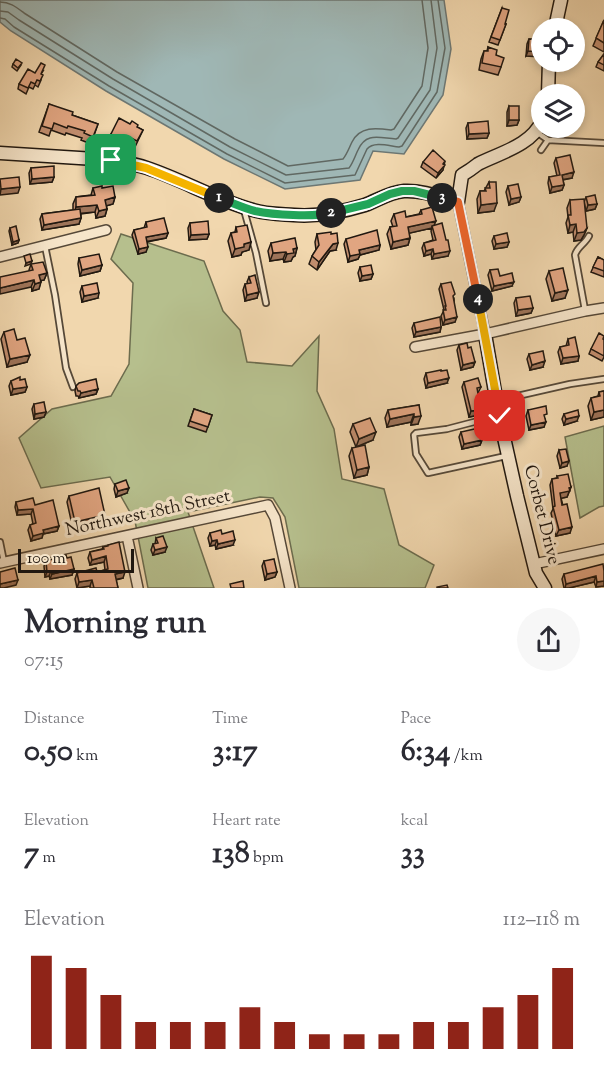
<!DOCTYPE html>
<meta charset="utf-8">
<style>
body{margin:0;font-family:"Sorts Mill Goudy",serif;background:#f7f7f7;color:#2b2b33;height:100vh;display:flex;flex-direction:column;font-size:22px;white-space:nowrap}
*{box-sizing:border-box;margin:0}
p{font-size:20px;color:#7c7c81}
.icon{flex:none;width:33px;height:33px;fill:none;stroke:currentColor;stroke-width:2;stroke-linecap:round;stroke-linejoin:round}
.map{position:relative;height:588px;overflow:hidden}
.details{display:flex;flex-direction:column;background:#fff;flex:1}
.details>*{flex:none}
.controls{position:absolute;left:531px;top:18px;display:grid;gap:12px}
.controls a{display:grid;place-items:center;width:54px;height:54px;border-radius:50%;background:#fff;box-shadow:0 3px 9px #0003;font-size:30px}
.scale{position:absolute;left:18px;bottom:15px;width:116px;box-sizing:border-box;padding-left:6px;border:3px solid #211810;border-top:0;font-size:16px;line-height:21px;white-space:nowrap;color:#211810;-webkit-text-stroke:4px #f6e5ca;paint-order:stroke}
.pin{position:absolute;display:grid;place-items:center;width:51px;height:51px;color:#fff;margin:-26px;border-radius:12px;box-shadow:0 3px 9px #0006}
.km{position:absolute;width:30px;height:30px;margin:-15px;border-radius:50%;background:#222;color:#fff;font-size:16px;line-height:30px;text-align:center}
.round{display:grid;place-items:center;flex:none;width:63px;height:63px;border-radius:32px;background:#f7f7f7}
.head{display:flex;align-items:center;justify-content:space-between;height:102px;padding:0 24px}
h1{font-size:33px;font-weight:700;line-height:45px}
.stats{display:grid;grid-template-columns:repeat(3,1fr);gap:9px;height:102px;padding:6px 24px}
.stats div{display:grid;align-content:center}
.stats b{font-size:30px;font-weight:700}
.stats small{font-size:16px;font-weight:400}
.stats p{font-size:16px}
.chart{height:168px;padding:12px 24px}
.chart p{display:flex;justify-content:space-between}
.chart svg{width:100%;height:108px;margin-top:6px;stroke:#8f2418;stroke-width:6}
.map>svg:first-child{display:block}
.green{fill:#b6bf8d;stroke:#6c6c4e;stroke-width:1.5}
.water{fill:#9fb7b5;stroke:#6d7773;stroke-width:1.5}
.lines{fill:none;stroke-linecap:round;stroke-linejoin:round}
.shore{stroke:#606862;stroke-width:1.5}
.lane-casing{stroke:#554838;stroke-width:8}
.street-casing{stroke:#554838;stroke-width:12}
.secondary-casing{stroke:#211810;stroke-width:15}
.lane{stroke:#f6e5ca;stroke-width:4.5}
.street{stroke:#f6e5ca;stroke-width:9}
.secondary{stroke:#f6e5ca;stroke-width:12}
.wall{fill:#c28e6f;stroke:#211810;stroke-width:1.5}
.shaded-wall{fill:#9e745a;stroke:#211810;stroke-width:1.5}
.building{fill:#e1a581;stroke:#211810;stroke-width:1.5}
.split-1-casing{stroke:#fff;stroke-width:12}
.split-2-casing{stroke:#fff;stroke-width:12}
.split-3-casing{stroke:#fff;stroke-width:12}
.split-4-casing{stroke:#fff;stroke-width:12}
.split-5-casing{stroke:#fff;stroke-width:12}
.split-1{stroke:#f5b400;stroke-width:8}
.split-2{stroke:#22a559;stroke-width:8}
.split-3{stroke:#22a559;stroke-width:8}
.split-4{stroke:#f0652b;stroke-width:8}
.split-5{stroke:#f5b400;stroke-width:8}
.labels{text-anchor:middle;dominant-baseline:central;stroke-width:6;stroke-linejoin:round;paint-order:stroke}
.street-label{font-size:18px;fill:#211810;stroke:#f6e5ca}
</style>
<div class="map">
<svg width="604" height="588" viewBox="0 0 604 588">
<rect width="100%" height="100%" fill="#f1d7ae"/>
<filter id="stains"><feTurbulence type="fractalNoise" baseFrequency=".00333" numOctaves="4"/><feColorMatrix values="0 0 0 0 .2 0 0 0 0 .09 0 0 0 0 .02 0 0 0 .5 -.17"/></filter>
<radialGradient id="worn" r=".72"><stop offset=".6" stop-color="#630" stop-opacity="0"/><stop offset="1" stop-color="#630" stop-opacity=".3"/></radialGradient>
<path class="green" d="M121 234 204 261 223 311 240 330 247 362 292 366 319 336 317 391 334 429 342 479 384 489 399 545 434 565 425 588H299L285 517 273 498 260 497 188 512 214 588H148L135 521 110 477 41 488 19 438 52 409 111 396 129 364 133 283 111 259Z
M604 426V506L599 507 580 518 565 437Z"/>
<path class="water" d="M0 0H444L451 49 443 95 404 154 373 151 360 180 285 189 224 159 106 91 11 31 0 22Z"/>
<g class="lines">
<path class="shore" d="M0 2C10 2 16 7 24 13L117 72 235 139 288 166 343 159C347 154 349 148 352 142 360 126 376 128 391 130L394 129 422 86 428 48 422 0
M0 11 8 12 19 20 113 79 230 147 286 175 349 168C353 163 355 156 358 150 366 132 379 138 396 139L398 138 430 90 437 48 431 0
M0 18 5 19 14 27 109 86 227 154 285 183 355 175 367 149C374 141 389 146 399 147L402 146 437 92 445 48 438 0"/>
<g class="lane-casing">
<path id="lane" d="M535 131 548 140 604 143
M541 150 548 140
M244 210 256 253 266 303
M45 246 55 295 66 368 73 387
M585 310 575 255C577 247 585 244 589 236
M500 407 505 401 513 397 570 384 604 379
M497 416 447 429 416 433 414 435 416 454 428 473 506 456
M0 542 4 562"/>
</g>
<g class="street-casing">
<path id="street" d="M458 202 485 334
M0 257 106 230
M415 347 485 334 585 311 604 308
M127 536 138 588
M0 563 268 505 275 518 290 588
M534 564 604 549"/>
</g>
<g class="secondary-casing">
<path id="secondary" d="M555 28 561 0
M548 94 549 62
M0 153 111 160C123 162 135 164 147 168 183 180 216 200 253 210 265 214 281 214 294 215 318 217 342 212 365 205 378 200 390 192 404 191 422 190 440 197 458 202L462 175C467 172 473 168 478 164 499 153 531 146 542 121
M485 334 499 415 517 496 536 573 545 588"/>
</g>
<use href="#lane" class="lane"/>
<use href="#street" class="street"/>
<use href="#secondary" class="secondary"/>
</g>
<path class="wall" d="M502 8 505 24H506L498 45 489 42Z
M604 20V52L593 46Z
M529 39 542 40 526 56 527 44Z
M488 47 496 55 501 67 498 75 479 70 481 59 484 51H487Z
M604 54V71L596 67 598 62Z
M13 64 21 65 17 71 12 67Z
M43 71 41 74V80L38 87 35 85 33 89 29 87 26 94 18 89 19 84 35 73Z
M49 104 72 115 98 124 91 144 81 140 82 138 66 133 65 135 51 130 49 136 39 132Z
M509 106 519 120 517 125 507 126V112Z
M468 123 489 133 487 138 467 139 466 128Z
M137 127 143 130 134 149 124 144 123 147 118 144 117 146 108 141 111 134Z
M556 158 572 178 563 180 564 185 562 190 550 193 548 183 549 177 557 176 554 163Z
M423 162 444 165 443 170 436 178 421 167Z
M31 168 54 177 52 182 30 184 29 173Z
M489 182 494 211 478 213 477 199 480 191H484Z
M508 186 521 197 519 202 509 205 506 192Z
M93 188H102L115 197 113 204 106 206 107 209 105 216 96 218 95 212 81 214V218L79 224 42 230 40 219 42 214 73 210V204L76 197 91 195Z
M586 197 597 204 595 209 586 211 584 202Z
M570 200 587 228 584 235 581 240 574 241 573 232 568 233 566 223 568 217 567 208Z
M421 210 434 225 448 256 432 259 431 254 424 256 422 248 424 243 433 240 431 231 432 228 409 233 410 238 408 245 391 249 387 234 390 227H393L391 221 394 214 406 217 419 214Z
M146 222 168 233 166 238 147 242 146 252 138 254 132 235 134 230 144 228Z
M190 223 209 234 207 239 189 240 188 228Z
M236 227 251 242 249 250 242 252 241 255 232 257 228 241 231 233 235 232Z
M10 228 19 240 18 243 12 245 9 231Z
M317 234 336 250 330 251 317 270 309 264 312 256 316 250 315 242Z
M494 236 509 242 507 247 494 249 492 241Z
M346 239 380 245 379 250 360 255 358 259 348 262 344 244Z
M271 243 297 248 295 256 293 257 291 261 284 262 283 259 270 261 268 251Z
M598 257 604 260V277L591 272Z
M79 258 102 265 100 271 80 276 78 264Z
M31 264 47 273 44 280H41L39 289 32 291 29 270Z
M360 267 373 274 371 279 360 281 358 273Z
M490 270 500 276 512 286 492 291 488 275Z
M549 271 565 298 552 301 546 279Z
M249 277 257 298 245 301 243 290 245 284H248L247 282Z
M441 284 454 298 455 322 443 325 441 316 444 310 439 289Z
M82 286 98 298 82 302 80 292Z
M516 298 533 308 531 313 516 316 514 303Z
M414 323 441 327 440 332 414 337 412 328Z
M4 332 17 340 27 362 7 367 1 339Z
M568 339 579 356 578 361 561 364 558 352 560 347 566 346Z
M604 339V357L602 361 589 354 591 349Z
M459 345 468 348 475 362 473 367 461 370 457 350Z
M529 354 543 367 530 370 527 359Z
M426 373 447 383 426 388 424 379Z
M20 380 27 387 25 392 11 395 9 386 11 381Z
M464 382 481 387 478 393 479 415 469 417 462 387Z
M76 386 98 389 96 394 79 398 78 396H76L75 391Z
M604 391V417L591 420 588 406 591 398 598 396 599 392Z
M34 404 46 412 44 417 34 419 32 409Z
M419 405 418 424 411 425V422L387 427 385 418 388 410Z
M194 409 212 415 206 432 188 426Z
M528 410 545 419 544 427 529 430 526 416Z
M564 414 577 421 564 425 562 419Z
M353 424 373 440 356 447 350 432Z
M461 432 482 440 480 445 462 449 459 437Z
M352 448 369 467 367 475 354 478 349 456Z
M559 450 567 466 560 468 557 456Z
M557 476 571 487 567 497 561 498 570 533 556 536 551 513 553 509 550 485 552 479 557 478Z
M115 484 127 493 116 497 114 489Z
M69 496 105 515 103 522 73 529 67 502Z
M16 502 35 505 59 526 57 531 43 534 42 538 31 541 28 530 30 525 33 524 31 514 17 515 15 507Z
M210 533 233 545 216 549 215 545 210 546 208 538Z
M156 538 165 552 153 555 151 550 153 544H155Z
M103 547 123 578 116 580 118 588H90V586L77 588 75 579 77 573 97 572 105 570 104 562 90 565 88 558 90 552 102 549Z
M67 558 74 569 72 575 50 579 49 576 45 577 44 566 46 561Z
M264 561 277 572 275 577 265 580 262 566Z
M604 571V586L596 587 594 582 569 588H564L562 579 564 574Z"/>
<path class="shaded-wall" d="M528 51 542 52V57L526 56Z
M509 120H519L517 125 507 126Z
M489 133 487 138 467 139 469 134Z
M445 161 443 170 436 178 443 164Z
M574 172 572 178 560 180 562 175Z
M54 177 52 182 30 184 32 179Z
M564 185 562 190 550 193 552 187Z
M20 187 18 193 0 195 1 189Z
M115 197 113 204 102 207 105 200Z
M521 197 519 202 509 205 511 199Z
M497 203 494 211 478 213 481 205Z
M597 204 595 209 586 211 588 205Z
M97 205 95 212 74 214 76 207Z
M107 209 105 216 96 218 99 211Z
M81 218 79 224 42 230 44 225Z
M436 221 433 228 432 226V228L406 234 408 227Z
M576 224 573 232 568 233 570 225Z
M587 228 584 235 581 240 574 241 577 233Z
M168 233 166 238 144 242 146 237Z
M209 234 207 239 189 240 191 235Z
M410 238 408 245 391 249 393 242Z
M19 240 18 243 12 245 13 242Z
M251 242 249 250 242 252 241 255 232 257 235 249 244 244Z
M509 242 507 247 494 249 496 244Z
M338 243 336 250 330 251 317 270 319 262 333 244Z
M380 245 379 250 360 255 358 259 348 262 350 256 359 250Z
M148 247 146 252 138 254 139 249Z
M297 248 295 256 293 257 291 261 284 262 287 254 293 249Z
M433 249 431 254 424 256 426 251Z
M450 251 448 256 432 259 434 254Z
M286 252 283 259 270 261 273 253Z
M32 261 31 264 25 266 26 263Z
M102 265 100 271 80 276 82 270Z
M47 273 44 280 37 281 39 275Z
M373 274 371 279 360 281 362 276Z
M34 280 31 287 0 294V288Z
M41 282 39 289 32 291 35 284Z
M514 282 512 286 492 291 494 286Z
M568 290 565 298 552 301 555 293Z
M259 292 257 298 245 301 247 295Z
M99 293 98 298 82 302 84 296Z
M533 308 531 313 516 316 518 310Z
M457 317 455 322 443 325 445 320Z
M441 327 440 332 414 337 416 332Z
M30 355 27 362 7 367 10 359Z
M579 356 578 361 561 364 563 358Z
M545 361 543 367 530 370 532 365Z
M475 362 473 367 461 370 463 365Z
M449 378 447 383 426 388 428 383Z
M27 387 25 392 11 395 13 389Z
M98 389 96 394 79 398 81 393Z
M481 410 479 415 469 417 471 411Z
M604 410V417L591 420 594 412Z
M46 412 44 417 34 419 35 414Z
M414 414 411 422 387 427 390 419Z
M421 416 418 424 411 425 414 417Z
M579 416 577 421 564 425 566 419Z
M546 422 544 427 529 430 531 425Z
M376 432 373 440 356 447 359 439Z
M482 440 480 445 462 449 464 444Z
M569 461 567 466 560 468 562 463Z
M369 467 367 475 354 478 357 470Z
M571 487 567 497 558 499 560 493Z
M129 488 127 493 116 497 118 491Z
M33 509 31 514 17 515 18 510Z
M105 515 103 522 73 529 75 522Z
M59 526 57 531 43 534 42 538 31 541 33 536 43 530Z
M572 527 570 533 556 536 559 530Z
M217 540 215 545 210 546 212 541Z
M235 540 233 545 216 549 218 544Z
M167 547 165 552 153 555 155 550Z
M106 556 104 562 90 565 92 560Z
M74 569 72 575 50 579 52 574Z
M51 571 49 576 45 577 47 572Z
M125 572 123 578 113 580 115 574Z
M277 572 275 577 265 580 267 574Z
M596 576 594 582 569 588H565L566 584Z
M18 580 16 585 4 588H0V584Z
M92 580 90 586 77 588 79 582Z
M604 581V586L596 587 597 582Z"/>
<path class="building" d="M502 8 509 10 505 24H506L500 40 491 37Z
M604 20V43L596 38Z
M529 39 542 40V52L528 51Z
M488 47 497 50 496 55 504 58 501 67 482 63 484 51H488Z
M604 54V65L598 62Z
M16 59 22 63 18 68 13 64Z
M41 63 45 65 41 74 43 75 40 81 37 80 35 84 31 82 28 88 19 84 28 69 35 73Z
M49 104 73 112 72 115 98 124 93 137 84 133 85 131 68 126 67 128 54 123 52 129 42 126Z
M509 106H519V120H509Z
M119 118 130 124 132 121 138 125 137 127 143 130 137 141 127 136 126 139 121 136 120 138 111 134Z
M488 121 489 133 469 134 468 123Z
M433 150 445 161 443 164 445 165 438 173 423 162Z
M570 155 574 172 562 175 564 185 552 187 549 177 560 175 556 158Z
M54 166V177L32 179 31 168Z
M19 177 20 187 1 189 0 179Z
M489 182H496L497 203 481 205 480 191H486L485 188H490Z
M518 184 521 197 511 199 508 186Z
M102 186V188L113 186 115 197 105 200 107 209 99 211 97 205 76 207V197L95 195 93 188Z
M595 195 597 204 588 205 586 197Z
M584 199 587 228 584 232 577 233 576 224 570 225 568 215H571L570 200Z
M432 207 436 221 408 227 410 238 393 242 390 227 397 226 394 214 405 211 406 217 422 214 421 210Z
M80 209 81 218 44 225 42 214Z
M164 218 168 233 146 237 148 247 139 249 134 230 147 227 146 222Z
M208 221 209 234 191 235 190 223Z
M442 223 446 240H448L450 251 434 254 433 249 426 251 424 243 436 240 432 226Z
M247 225 251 242 244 244V247L235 249 231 233 237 232 236 227Z
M16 226 19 240 13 242 10 228Z
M377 230 380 245 359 250 360 254 350 256 346 239Z
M331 232V234L337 233 338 243 333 244 319 262 312 256 319 245 317 234Z
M507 233 509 242 496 244 494 236Z
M295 238 297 248 293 249 294 253 287 254 286 252 273 253 271 243Z
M30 254 32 261 26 263 24 256Z
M99 254 102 265 82 270 79 258Z
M598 257 604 260V271L593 267Z
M43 262 47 273 39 275 41 282 35 284 34 280 0 288V277L33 270 31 264Z
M371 265 373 274 362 276 360 267Z
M563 268 568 290 555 293 549 271Z
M498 269 500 276 512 273 514 282 494 286 490 270Z
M255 275 259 292 247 295 245 284 251 283 249 277Z
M451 282 455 294 453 296 457 317 445 320 443 310H446L445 306H446L441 284Z
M97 283 99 293 84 296 82 286Z
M530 296 533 308 518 310 516 298Z
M440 317 441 327 416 332 414 323Z
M14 329 17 340 25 338 30 355 10 359 4 332Z
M599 333 604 336 603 339 604 340V356L591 349Z
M575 337 579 356 563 358 560 347 569 345 568 339Z
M467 343 468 348 471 347 475 362 463 365 459 345Z
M543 351 545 361 532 365 529 354Z
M441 370V371L447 370 449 378 428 383 426 373Z
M20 377V380L25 379 27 387 13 389 11 381Z
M478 378 481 387 477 388 481 410 471 411 464 382Z
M96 379 98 389 81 393 80 391H78L76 386 79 383Z
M604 391V410L594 412 591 398 600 396 599 392Z
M44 402 46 412 35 414 34 404Z
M419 405 421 416 414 417V414L390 419 388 410Z
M546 406 547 414 544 415 546 422 531 425 528 410Z
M194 409 212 415 208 427 190 421Z
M578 410 579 416 566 419 564 414Z
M370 418 376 432 359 439 353 424Z
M479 428 482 440 464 444 461 432Z
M365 445 369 467 357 470 352 448Z
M566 449 569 461 562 463 559 450Z
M568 474 571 487 569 488 570 491 560 493 562 505 567 504 572 527 559 530 553 507 555 506 552 479 558 478 557 476Z
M126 480 129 488 118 491 115 484Z
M99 488 105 515 75 522 69 496Z
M33 498 35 505 53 500 59 526 43 530 44 533 33 536 30 525 36 523 33 509 18 510 16 502Z
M221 530 222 534 233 531 235 540 218 544 217 540 212 541 210 533Z
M163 536 167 547 155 550 153 544 158 543 156 538Z
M119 542 125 572 115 574 118 588H94L92 580 79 582 77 573 96 568 97 572 108 569 106 556 92 560 90 552 104 549 103 547 108 546V545Z
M66 555 67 558 71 557 74 569 52 574 51 571 47 572 46 561Z
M274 559 277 572 267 574 264 561Z
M603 564 604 571V581L597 582 596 576 566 584 564 574Z
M15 568 18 580 0 584V572Z
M243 581 244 588H231L230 584Z
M447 585 448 588H437V587Z"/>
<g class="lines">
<g class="split-1-casing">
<path id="split-1" d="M111 160 146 168 219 198"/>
</g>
<g class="split-2-casing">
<path id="split-2" d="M219 198C231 202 243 208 255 211 274 215 313 217 331 213"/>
</g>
<g class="split-3-casing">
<path id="split-3" d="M331 213 368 204 390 194 402 191H414L442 198"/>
</g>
<g class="split-4-casing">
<path id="split-4" d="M442 198 458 202 478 299"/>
</g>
<g class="split-5-casing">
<path id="split-5" d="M478 299 500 416"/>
</g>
<use href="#split-1" class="split-1"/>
<use href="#split-2" class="split-2"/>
<use href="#split-3" class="split-3"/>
<use href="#split-4" class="split-4"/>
<use href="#split-5" class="split-5"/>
</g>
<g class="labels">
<g class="street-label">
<text transform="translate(148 514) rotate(-12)">Northwest 18th Street</text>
<text transform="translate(541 515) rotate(76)">Corbet Drive</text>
</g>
</g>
<rect width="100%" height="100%" filter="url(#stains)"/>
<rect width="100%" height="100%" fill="url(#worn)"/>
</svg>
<div class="controls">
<a><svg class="icon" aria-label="locate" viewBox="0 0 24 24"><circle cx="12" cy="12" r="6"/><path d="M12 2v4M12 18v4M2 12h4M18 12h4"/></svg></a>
<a><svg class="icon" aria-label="layers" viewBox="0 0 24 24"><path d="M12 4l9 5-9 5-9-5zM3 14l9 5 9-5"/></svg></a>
</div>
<div class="scale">100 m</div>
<div class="pin" style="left:111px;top:160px;background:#1e9e55"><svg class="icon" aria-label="arrive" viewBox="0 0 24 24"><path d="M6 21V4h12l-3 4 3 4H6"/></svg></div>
<div class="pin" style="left:500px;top:416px;background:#d93025"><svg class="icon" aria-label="check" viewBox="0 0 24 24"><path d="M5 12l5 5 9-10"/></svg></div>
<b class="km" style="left:219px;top:198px">1</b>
<b class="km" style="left:331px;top:213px">2</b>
<b class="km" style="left:442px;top:198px">3</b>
<b class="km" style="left:478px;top:299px">4</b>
</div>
<section class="details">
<div class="head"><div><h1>Morning run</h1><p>07:15</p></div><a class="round"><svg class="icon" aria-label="share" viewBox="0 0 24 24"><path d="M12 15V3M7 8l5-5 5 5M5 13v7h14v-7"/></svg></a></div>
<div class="stats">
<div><p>Distance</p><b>0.50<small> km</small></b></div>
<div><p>Time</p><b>3:17</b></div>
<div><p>Pace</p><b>6:34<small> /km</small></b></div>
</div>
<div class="stats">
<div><p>Elevation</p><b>7<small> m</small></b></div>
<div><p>Heart rate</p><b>138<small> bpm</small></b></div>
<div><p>kcal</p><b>33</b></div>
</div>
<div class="chart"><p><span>Elevation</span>112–118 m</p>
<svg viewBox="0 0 160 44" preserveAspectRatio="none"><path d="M5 44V6M15 44V11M25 44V22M35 44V33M45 44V33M55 44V33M65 44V27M75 44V33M85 44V38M95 44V38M105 44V38M115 44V33M125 44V33M135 44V27M145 44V22M155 44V11"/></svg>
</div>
</section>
